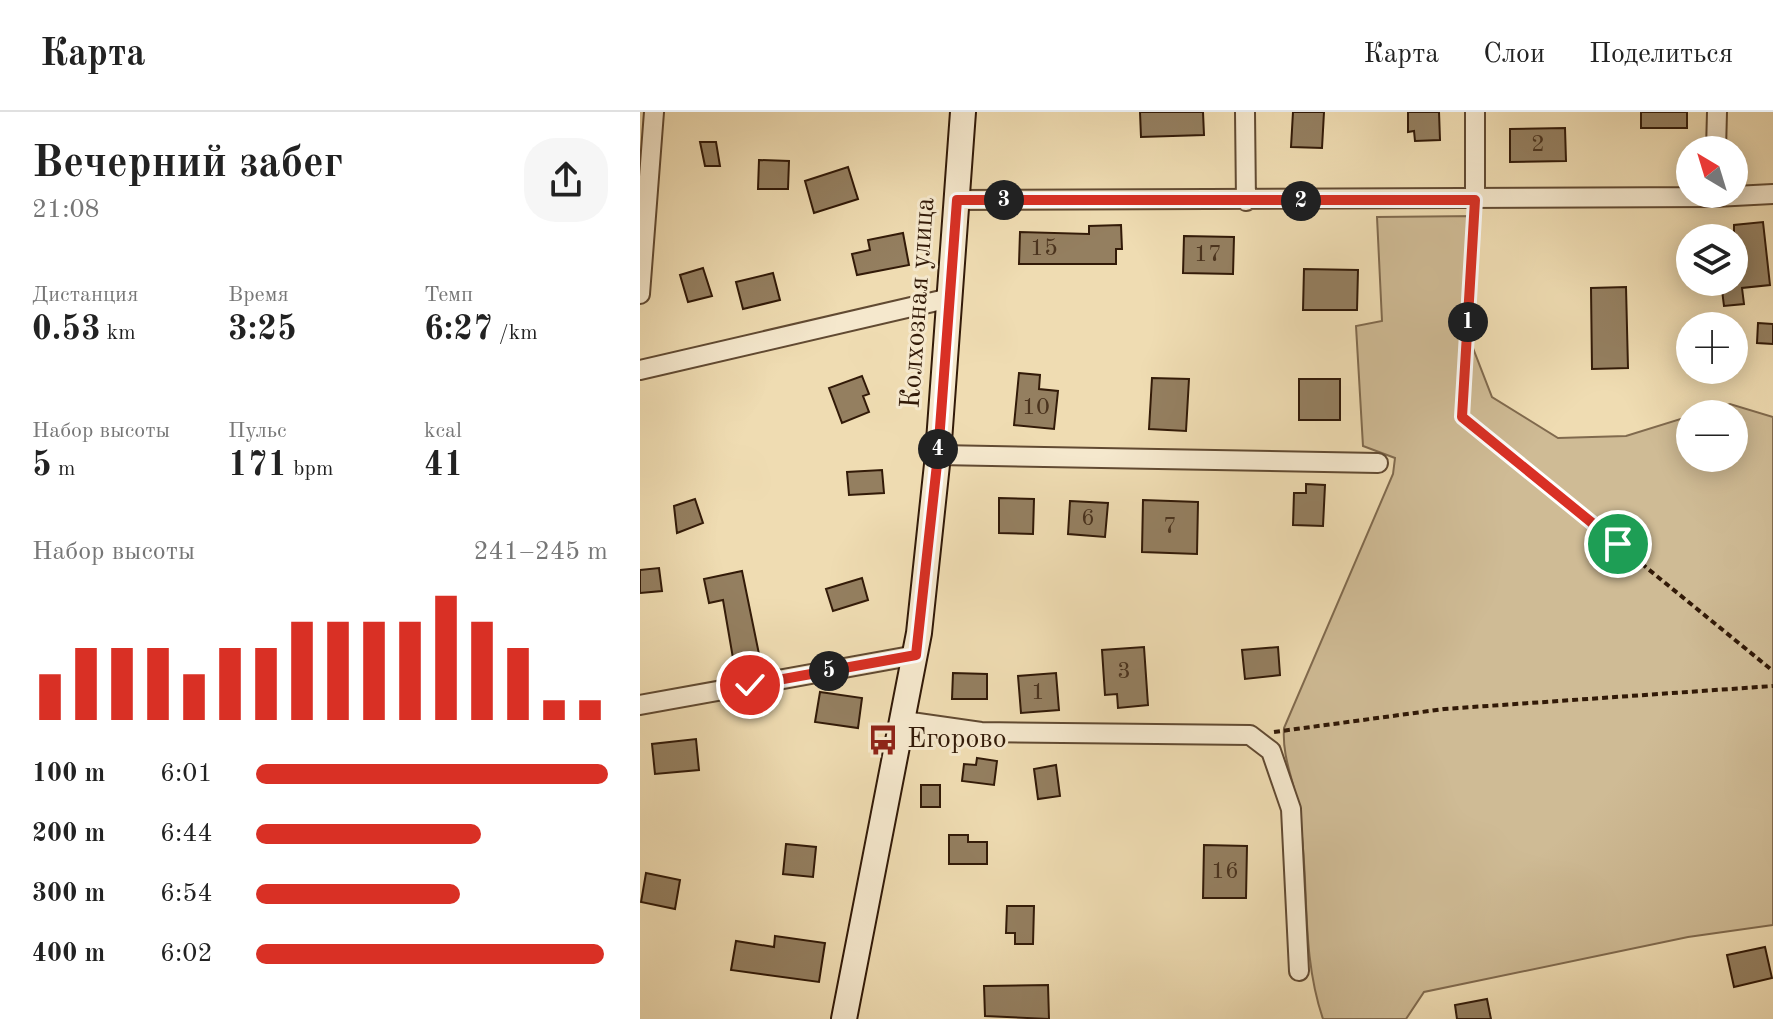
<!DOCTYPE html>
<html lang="ru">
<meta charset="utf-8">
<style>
body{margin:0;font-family:"Old Standard TT",serif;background:#f6f6f6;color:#222;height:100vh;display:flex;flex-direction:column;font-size:30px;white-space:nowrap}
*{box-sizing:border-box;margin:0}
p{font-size:26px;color:#767676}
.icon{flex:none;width:44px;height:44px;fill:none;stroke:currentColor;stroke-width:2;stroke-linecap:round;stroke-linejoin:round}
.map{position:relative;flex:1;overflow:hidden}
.panel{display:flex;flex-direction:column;background:#fff;width:640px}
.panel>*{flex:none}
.needle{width:52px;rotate:322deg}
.fabs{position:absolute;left:1036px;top:24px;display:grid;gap:16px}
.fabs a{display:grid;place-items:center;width:72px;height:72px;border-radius:50%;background:#fff;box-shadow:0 4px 20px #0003;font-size:40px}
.pin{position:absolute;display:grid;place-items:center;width:68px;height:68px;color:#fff;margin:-34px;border:4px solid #fff;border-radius:50%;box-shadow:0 2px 8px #0007}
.km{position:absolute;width:40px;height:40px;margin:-20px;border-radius:50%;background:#222;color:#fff;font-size:22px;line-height:40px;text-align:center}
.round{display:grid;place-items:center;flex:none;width:84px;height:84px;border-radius:32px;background:#f6f6f6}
.summary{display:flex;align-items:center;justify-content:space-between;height:136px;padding:0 32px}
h1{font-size:44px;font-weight:600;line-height:60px}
.metrics{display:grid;grid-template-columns:repeat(3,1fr);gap:12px;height:136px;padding:8px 32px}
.metrics div{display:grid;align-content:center}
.metrics b{font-size:34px;font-weight:600}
.metrics small{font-size:22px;font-weight:400}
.metrics p{font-size:22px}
.chart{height:224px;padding:16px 32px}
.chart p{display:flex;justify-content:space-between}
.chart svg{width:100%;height:144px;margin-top:8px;stroke:#d93025;stroke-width:6}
ul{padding:0 32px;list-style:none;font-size:26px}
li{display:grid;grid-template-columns:128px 96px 1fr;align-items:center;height:60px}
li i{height:20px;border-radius:10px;background:#d93025}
header{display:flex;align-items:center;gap:48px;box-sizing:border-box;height:112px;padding:0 40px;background:#fff;border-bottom:2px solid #e0e0e0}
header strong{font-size:38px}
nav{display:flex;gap:44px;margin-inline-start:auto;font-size:28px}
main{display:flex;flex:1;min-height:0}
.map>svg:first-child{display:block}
.green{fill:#cfbb95;stroke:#806a4e;stroke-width:2}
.building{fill:#947f60;stroke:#321a08;stroke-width:2}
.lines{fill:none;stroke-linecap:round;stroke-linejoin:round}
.minor-casing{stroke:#614a32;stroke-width:22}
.secondary-casing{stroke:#321a08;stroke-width:28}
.path{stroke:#321a08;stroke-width:4;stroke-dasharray:6 4;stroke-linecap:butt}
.minor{stroke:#f5e8cd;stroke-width:18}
.secondary{stroke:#f5e8cd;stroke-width:24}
.route-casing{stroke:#fff;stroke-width:16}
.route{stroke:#d93025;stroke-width:10}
.labels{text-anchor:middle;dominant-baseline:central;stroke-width:6;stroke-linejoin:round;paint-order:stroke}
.number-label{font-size:24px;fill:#4a331e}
.street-label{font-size:28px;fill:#321a08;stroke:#f5e8cd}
.poi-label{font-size:28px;fill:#321a08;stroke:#f5e8cd;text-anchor:start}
</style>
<header>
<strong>Карта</strong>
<nav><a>Карта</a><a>Слои</a><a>Поделиться</a></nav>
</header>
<main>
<section class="panel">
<div class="summary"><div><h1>Вечерний забег</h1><p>21:08</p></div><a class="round"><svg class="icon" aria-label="share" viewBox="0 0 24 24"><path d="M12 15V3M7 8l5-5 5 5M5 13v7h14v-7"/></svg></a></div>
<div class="metrics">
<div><p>Дистанция</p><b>0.53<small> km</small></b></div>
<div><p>Время</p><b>3:25</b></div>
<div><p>Темп</p><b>6:27<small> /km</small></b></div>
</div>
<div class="metrics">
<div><p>Набор высоты</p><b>5<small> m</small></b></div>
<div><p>Пульс</p><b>171<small> bpm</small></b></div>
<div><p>kcal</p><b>41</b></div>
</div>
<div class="chart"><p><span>Набор высоты</span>241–245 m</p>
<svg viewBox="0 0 160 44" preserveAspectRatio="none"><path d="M5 44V30M15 44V22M25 44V22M35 44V22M45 44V30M55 44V22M65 44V22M75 44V14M85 44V14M95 44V14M105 44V14M115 44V6M125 44V14M135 44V22M145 44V38M155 44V38"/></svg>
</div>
<ul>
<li><b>100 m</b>6:01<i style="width:100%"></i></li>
<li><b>200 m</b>6:44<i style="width:64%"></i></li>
<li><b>300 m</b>6:54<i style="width:58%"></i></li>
<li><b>400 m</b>6:02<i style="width:99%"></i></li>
</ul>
</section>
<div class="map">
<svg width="1133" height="907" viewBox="0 0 1133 907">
<rect width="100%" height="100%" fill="#efdcb2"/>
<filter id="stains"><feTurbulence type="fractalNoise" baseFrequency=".0025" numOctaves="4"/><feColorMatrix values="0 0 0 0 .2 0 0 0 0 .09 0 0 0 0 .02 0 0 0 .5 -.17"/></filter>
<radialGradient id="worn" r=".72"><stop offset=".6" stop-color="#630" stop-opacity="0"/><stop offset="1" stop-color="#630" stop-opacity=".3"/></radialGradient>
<path class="green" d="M837 104 827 178 826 218 852 285 918 326 986 324 1050 304V346H1094V302H1058L1090 292 1133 305V813L1048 825 784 880 766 907H683C659 836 671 766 658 694 653 666 642 645 644 616L753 362 755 346 723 334 716 214 742 209 737 105Z"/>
<path class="building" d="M500 0H563L564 23 501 25Z
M653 0H684L682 36 651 35Z
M768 0H799L800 28 775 29 774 19 768 20Z
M1001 0H1047V16H1001Z
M925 16 926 49 870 50V17Z
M60 30H76L80 54H65Z
M119 48 149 49 148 77H118Z
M208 55 218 87 174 101 165 69Z
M1123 110 1130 173 1102 176 1104 192 1084 194 1081 170H1094V113Z
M481 113 482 137H476V152H379L380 120 449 122V114Z
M263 121 269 153 217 163 212 142 230 138 228 128Z
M544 124 594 125 593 162 543 161Z
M63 156 72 184 48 190 40 163Z
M664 157 718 158 717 198H663Z
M133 161 140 188 103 197 96 170Z
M986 175 988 256 952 257 951 176Z
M1118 211 1133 212V232L1117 231Z
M379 261 400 263 399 277 418 279 414 317 374 313Z
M222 264 229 282 223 284 229 300 202 311 189 276Z
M512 266 549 267 546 319 509 317Z
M659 267H700V308H659Z
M242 358 244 381 209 383 207 360Z
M666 372 685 373 683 414 653 413 654 381H666Z
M359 386 394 387 393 422 359 421Z
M55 387 63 411 37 421 34 394Z
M503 388 558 390 557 442 502 440Z
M430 389 468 391 465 425 428 422Z
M19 456 22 479 0 481V458Z
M102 459 120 547 94 552 83 488 69 491 64 467Z
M222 466 228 488 193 499 186 477Z
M504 535 508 593 478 596 477 582 465 583 462 538Z
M638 535 640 563 605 567 602 538Z
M313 561 347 562V587H312Z
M416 561 419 598 381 601 378 564Z
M180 580 222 586 218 616 175 610Z
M56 627 59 658 15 662 12 632Z
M337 646 357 649 354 673 322 669 324 652 336 653Z
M416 653 420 684 398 687 394 657Z
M281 673H300V695H281Z
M309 723H328V730H347V752H309Z
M146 732 176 735 173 765 143 762Z
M564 733 607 734 606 786H563Z
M6 761 40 768 35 797 1 790Z
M367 794H394L393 832H375V821H366Z
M135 824 185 831 179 870 91 858 96 829 134 835Z
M1125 835 1132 866 1094 875 1087 843Z
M408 873 409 907 345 904 344 874Z
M847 887 851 907H817L815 893Z"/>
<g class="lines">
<g class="minor-casing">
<path id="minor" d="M605 0 606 89
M835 0V88
M1076 38 1077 0
M1075 82V85L1133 82
M317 88 1075 85
M0 182 14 0
M0 258 310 186
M298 343 738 351
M0 593 276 543
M264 609 341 620 610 623 631 639 651 697 659 859"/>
</g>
<g class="secondary-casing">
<path id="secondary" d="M204 907 279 521 298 343 323 0"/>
</g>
<path class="path" d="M834 107 822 305 1133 559
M634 620 804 597 1133 574"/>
<use href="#minor" class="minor"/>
<use href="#secondary" class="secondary"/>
</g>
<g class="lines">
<g class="route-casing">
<path id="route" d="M110 573 276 543 298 343 317 88H835L822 305 978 432"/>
</g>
<use href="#route" class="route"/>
</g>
<defs>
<g id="bus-bare" transform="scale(2.4)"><path d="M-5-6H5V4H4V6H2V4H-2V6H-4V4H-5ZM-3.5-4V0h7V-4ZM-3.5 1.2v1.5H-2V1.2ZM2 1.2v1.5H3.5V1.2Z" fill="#8f2418" stroke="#f5e8cd" stroke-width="2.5" paint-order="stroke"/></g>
</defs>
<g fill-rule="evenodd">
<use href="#bus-bare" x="243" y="628"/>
</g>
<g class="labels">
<g class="number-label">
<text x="898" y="33">2</text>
<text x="404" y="137">15</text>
<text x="568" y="143">17</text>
<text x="396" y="296">10</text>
<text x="448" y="407">6</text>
<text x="530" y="415">7</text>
<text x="484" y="560">3</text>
<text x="398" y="581">1</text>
<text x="585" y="760">16</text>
</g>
<g class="street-label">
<text transform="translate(279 191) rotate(-86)">Колхозная улица</text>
</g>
<g class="poi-label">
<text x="267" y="628">Егорово</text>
</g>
</g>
<rect width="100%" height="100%" filter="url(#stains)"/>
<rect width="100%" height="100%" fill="url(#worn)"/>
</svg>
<div class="fabs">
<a><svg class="needle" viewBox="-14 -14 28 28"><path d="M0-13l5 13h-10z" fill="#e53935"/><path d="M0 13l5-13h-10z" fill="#767676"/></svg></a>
<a><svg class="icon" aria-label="layers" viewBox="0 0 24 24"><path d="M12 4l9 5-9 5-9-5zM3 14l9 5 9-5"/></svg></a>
<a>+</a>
<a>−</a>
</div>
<div class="pin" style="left:978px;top:432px;background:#1e9e55"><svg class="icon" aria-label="arrive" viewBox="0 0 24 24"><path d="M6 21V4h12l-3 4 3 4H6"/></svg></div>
<div class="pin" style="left:110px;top:573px;background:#d93025"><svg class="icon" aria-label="check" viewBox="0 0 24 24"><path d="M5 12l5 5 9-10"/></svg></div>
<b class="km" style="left:828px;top:210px">1</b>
<b class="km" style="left:661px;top:89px">2</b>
<b class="km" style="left:364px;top:88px">3</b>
<b class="km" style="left:298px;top:337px">4</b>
<b class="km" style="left:189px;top:559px">5</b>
</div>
</main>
